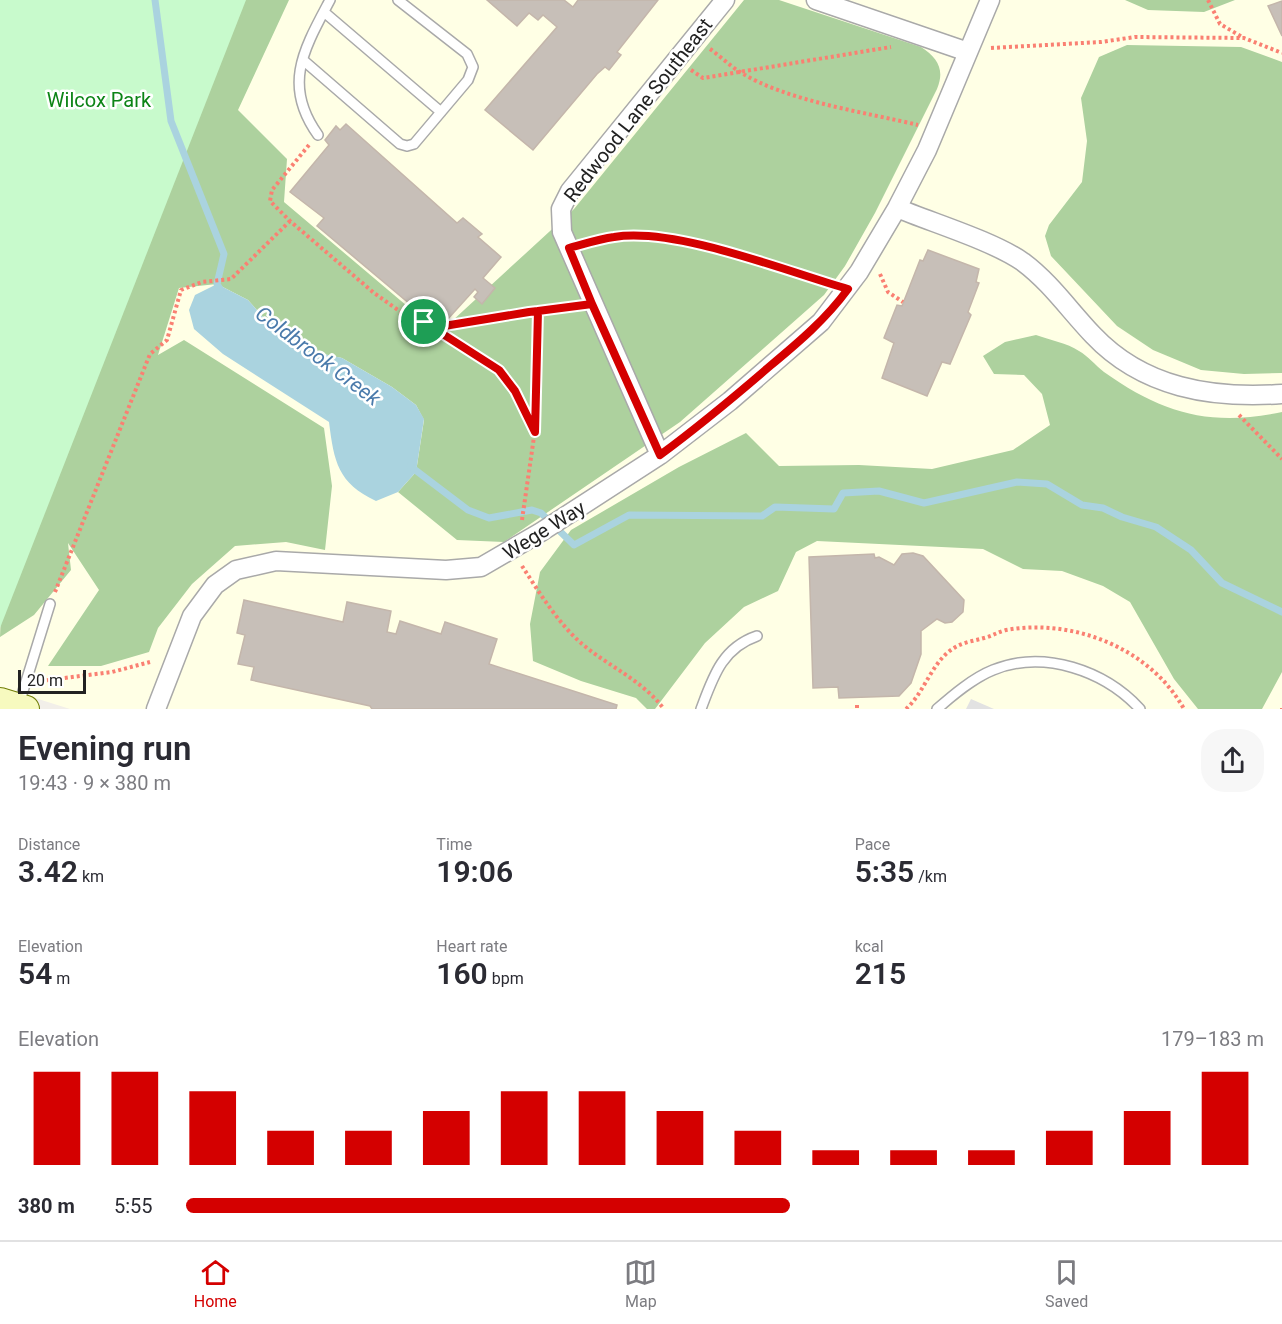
<!DOCTYPE html>
<meta charset="utf-8">
<style>
body{margin:0;font-family:Roboto,sans-serif;background:#f7f7f7;color:#2b2b33;height:100vh;display:flex;flex-direction:column;font-size:22px;white-space:nowrap}
*{box-sizing:border-box;margin:0}
p{font-size:20px;color:#7c7c81}
.icon{flex:none;width:33px;height:33px;fill:none;stroke:currentColor;stroke-width:2;stroke-linecap:round;stroke-linejoin:round}
.map{position:relative;height:709px;overflow:hidden}
.details{display:flex;flex-direction:column;background:#fff;flex:1}
.details>*{flex:none}
.scale{position:absolute;left:18px;bottom:15px;width:68px;box-sizing:border-box;padding-left:6px;border:3px solid #222;border-top:0;font-size:16px;line-height:21px;white-space:nowrap;color:#222;-webkit-text-stroke:4px #fff;paint-order:stroke}
.pin{position:absolute;display:grid;place-items:center;width:51px;height:51px;color:#fff;margin:-26px;border:3px solid #fff;border-radius:50%;box-shadow:0 2px 6px #0007}
.round{display:grid;place-items:center;flex:none;width:63px;height:63px;border-radius:24px;background:#f7f7f7}
.summary{display:flex;align-items:center;justify-content:space-between;height:102px;padding:0 18px}
h1{font-size:33px;font-weight:600;line-height:45px}
.stats{display:grid;grid-template-columns:repeat(3,1fr);gap:9px;height:102px;padding:6px 18px}
.stats div{display:grid;align-content:center}
.stats b{font-size:30px;font-weight:600}
.stats small{font-size:16px;font-weight:400}
.stats p{font-size:16px}
.chart{height:168px;padding:12px 18px}
.chart p{display:flex;justify-content:space-between}
.chart svg{width:100%;height:108px;margin-top:6px;stroke:#d40000;stroke-width:6}
ul{padding:0 18px;list-style:none;font-size:20px}
li{display:grid;grid-template-columns:96px 72px 1fr;align-items:center;height:45px}
li i{height:15px;border-radius:8px;background:#d40000}
.tabs{display:flex;justify-content:space-around;align-items:center;height:84px;border-top:2px solid #e1e1e2;background:#fff;font-size:16px;color:#7c7c81}
.tabs a{display:grid;justify-items:center;gap:3px}
.tabs .current{color:#d40000}
.map>svg:first-child{display:block}
.education{fill:#ffffe5}
.forest{fill:#add19e}
.park{fill:#c8facc}
.parking{fill:#e2e2e2}
.water{fill:#aad3df}
.lines{fill:none;stroke-linecap:round;stroke-linejoin:round}
.stream{stroke:#aad3df;stroke-width:7}
.building{fill:#c7bfb8;stroke:#c4b6ab;stroke-width:1.5}
.lane-casing{stroke:#a9a9a9;stroke-width:12}
.street-casing{stroke:#a9a9a9;stroke-width:21}
.secondary-casing{stroke:#707d05;stroke-width:28}
.path{stroke:#fa8072;stroke-width:4;stroke-dasharray:3 3;stroke-linecap:butt}
.lane{stroke:#fff;stroke-width:9}
.street{stroke:#fff;stroke-width:18}
.secondary{stroke:#f7fabf;stroke-width:26}
.route-casing{stroke:#fff;stroke-width:12}
.route{stroke:#d40000;stroke-width:8}
.labels{text-anchor:middle;dominant-baseline:central;stroke-width:5;stroke-linejoin:round;paint-order:stroke}
.park-label{font-size:20px;fill:#0c8416;stroke:#fff}
.street-label{font-size:20px;fill:#222;stroke:#fff}
.water-label{font-size:21px;font-style:italic;fill:#4a7aab;stroke:#fff}
</style>
<div class="map">
<svg width="1282" height="709" viewBox="0 0 1282 709">
<rect width="100%" height="100%" fill="#f2efe9"/>
<path class="education" d="M246 0H1282V709H70L0 687V628Z"/>
<path class="forest" d="M26 0H289L238 110 287 159 284 202 439 333 574 209 744 0H779L921 47C938 58 945 70 937 89L875 213 845 266 824 295 680 422 504 542 457 540 398 492 416 472 424 420 416 405 392 387 342 358 300 349 285 329 263 317 248 300 217 284 179 288 158 355 184 340 324 428 332 486 325 550 286 542 235 546 192 584 158 628 149 652 101 666H48L99 590 68 543 71 570 34 615 0 637Z
M1125 0H1235L1204 12 1148 10Z
M1127 45 1241 47 1282 62V373L1244 374 1201 370 1153 350 1117 326 1051 256 1045 236 1049 225 1082 182 1087 141 1081 98 1099 57Z
M1036 335C1050 340 1067 343 1079 351 1088 356 1095 365 1104 372 1163 414 1211 427 1282 412V672L1262 709H1198L1174 679 1130 602 1103 586 1062 571 1023 569 983 549 817 541 796 552 778 591 744 607 705 643 655 709H647L636 698 581 681 533 661 530 624 540 572 571 530 679 467 746 433 779 466 859 465 932 469 1013 450 1050 425 1042 394 1024 375 994 374 983 356 1005 342Z"/>
<path class="park" d="M0 0H246L0 628Z"/>
<path class="parking" d="M971 699 994 709H966Z"/>
<path class="water" d="M217 284 248 300 263 317 285 329 300 349 342 358 392 387 416 405 424 419 416 472 398 492 376 501C338 483 334 462 329 422L223 354 194 329 189 310 195 295Z"/>
<g class="lines">
<path class="stream" d="M155 0 171 121 224 254 217 284 222 292
M410 466 468 510 489 518 532 510 541 513 574 545 629 515 762 516 775 507 834 509 843 493 879 491 924 503 1017 482 1047 484 1082 505 1103 508 1122 517 1156 527 1191 550 1222 583 1282 612"/>
</g>
<path class="building" d="M487 0H564L573 7 578 0H658L617 52 621 55 609 70 605 67 597 74 533 150 485 110 557 27 543 15 538 20 529 13 517 26Z
M1282 1V36L1268 6Z
M346 124 457 223 463 218 482 234 478 237 501 257 483 278 495 288 482 304 474 297 478 292 475 289 447 320 425 302 417 310 317 226 324 218 290 192 329 145 325 140 336 126 340 130Z
M928 250 979 269 976 282 979 283 968 312 971 315 950 364 942 362 927 396 882 378 894 343 884 338 897 305 902 306 920 260 923 261Z
M913 553 923 556 964 600 963 612 952 622 945 623 937 619 921 631V654L911 683 899 696 839 698 838 687 813 688 809 557 874 554 875 558 879 557 894 565 902 554Z
M244 600 343 622 347 602 391 611 387 632 396 634 400 621 441 634 445 622 497 639 489 664 617 705 616 709H372L370 706 251 680 254 667 238 664 245 635 237 633Z"/>
<g class="lines">
<g class="lane-casing">
<path id="lane" d="M324 12 441 112
M303 60 400 144 407 146 414 144 468 80 473 67 467 54 398 0
M318 135C282 85 304 49 330 0
M19 704 50 604
M701 709C713 677 722 648 757 636
M937 709C953 695 973 678 993 670 1044 649 1105 671 1140 709"/>
</g>
<g class="street-casing">
<path id="street" d="M816 0 968 52
M897 208C933 223 993 241 1023 262 1050 282 1070 311 1093 335 1143 388 1212 399 1282 394
M660 455 562 232 561 209 570 191 725 0
M156 709 192 616 215 585 236 570 276 561 446 570 481 567 541 532 660 455 730 401 821 322 859 272 897 208 927 150 990 0"/>
</g>
<g class="secondary-casing">
<path id="secondary" d="M0 701 26 709"/>
</g>
<path class="path" d="M1208 0 1220 24 1244 38
M991 48 1101 42 1135 37 1244 38 1282 53
M710 49C720 56 729 65 740 72 786 101 864 112 918 125
M691 70 703 78 891 47
M309 145 272 190 270 201 290 221 374 293 408 317 438 327 573 306
M587 243C669 223 749 261 828 283
M880 274 888 292 903 302
M431 326 499 370 515 391 535 431
M1239 415 1282 459
M522 520 536 423 534 379 538 311
M522 566C539 592 558 623 581 643 609 667 641 679 664 709
M55 592 150 354 167 340 181 290 202 282 231 279 290 221
M41 681 112 672 150 662
M857 705V709
M906 709C925 692 932 661 954 648 963 642 974 641 984 638 992 636 998 632 1006 630 1073 618 1150 648 1184 709
M1282 709V708"/>
<use href="#lane" class="lane"/>
<use href="#street" class="street"/>
<use href="#secondary" class="secondary"/>
</g>
<g class="lines">
<g class="route-casing">
<path id="route" d="M424 322 438 327 529 312 538 311 592 304 660 455C698 427 734 397 770 366 799 342 826 319 848 289 785 271 676 227 614 237 599 239 584 244 569 248L592 304 538 311 535 432 515 391 499 370 424 322"/>
</g>
<use href="#route" class="route"/>
</g>
<g class="labels">
<g class="park-label">
<text x="99" y="100">Wilcox Park</text>
</g>
<g class="street-label">
<text transform="translate(638 110) rotate(-52)">Redwood Lane Southeast</text>
<text transform="translate(544 530) rotate(-32)">Wege Way</text>
</g>
<g class="water-label">
<text transform="translate(318 356) rotate(37)">Coldbrook Creek</text>
</g>
</g>
</svg>
<div class="scale">20 m</div>
<div class="pin" style="left:424px;top:322px;background:#1e9e55"><svg class="icon" aria-label="arrive" viewBox="0 0 24 24"><path d="M6 21V4h12l-3 4 3 4H6"/></svg></div>
</div>
<section class="details">
<div class="summary"><div><h1>Evening run</h1><p>19:43 · 9 × 380 m</p></div><a class="round"><svg class="icon" aria-label="share" viewBox="0 0 24 24"><path d="M12 15V3M7 8l5-5 5 5M5 13v7h14v-7"/></svg></a></div>
<div class="stats">
<div><p>Distance</p><b>3.42<small> km</small></b></div>
<div><p>Time</p><b>19:06</b></div>
<div><p>Pace</p><b>5:35<small> /km</small></b></div>
</div>
<div class="stats">
<div><p>Elevation</p><b>54<small> m</small></b></div>
<div><p>Heart rate</p><b>160<small> bpm</small></b></div>
<div><p>kcal</p><b>215</b></div>
</div>
<div class="chart"><p><span>Elevation</span>179–183 m</p>
<svg viewBox="0 0 160 44" preserveAspectRatio="none"><path d="M5 44V6M15 44V6M25 44V14M35 44V30M45 44V30M55 44V22M65 44V14M75 44V14M85 44V22M95 44V30M105 44V38M115 44V38M125 44V38M135 44V30M145 44V22M155 44V6"/></svg>
</div>
<ul>
<li><b>380 m</b>5:55<i style="width:56%"></i></li>
</ul>
</section>
<nav class="tabs">
<a class="current"><svg class="icon" aria-label="home" viewBox="0 0 24 24"><path d="M3 11l9-7 9 7M6 9v11h12V9"/></svg>Home</a>
<a><svg class="icon" aria-label="map" viewBox="0 0 24 24"><path d="M3 6l6-2 6 2 6-2v14l-6 2-6-2-6 2zM9 4v14M15 6v14"/></svg>Map</a>
<a><svg class="icon" aria-label="saved" viewBox="0 0 24 24"><path d="M7 4h10v16l-5-4-5 4z"/></svg>Saved</a>
</nav>
